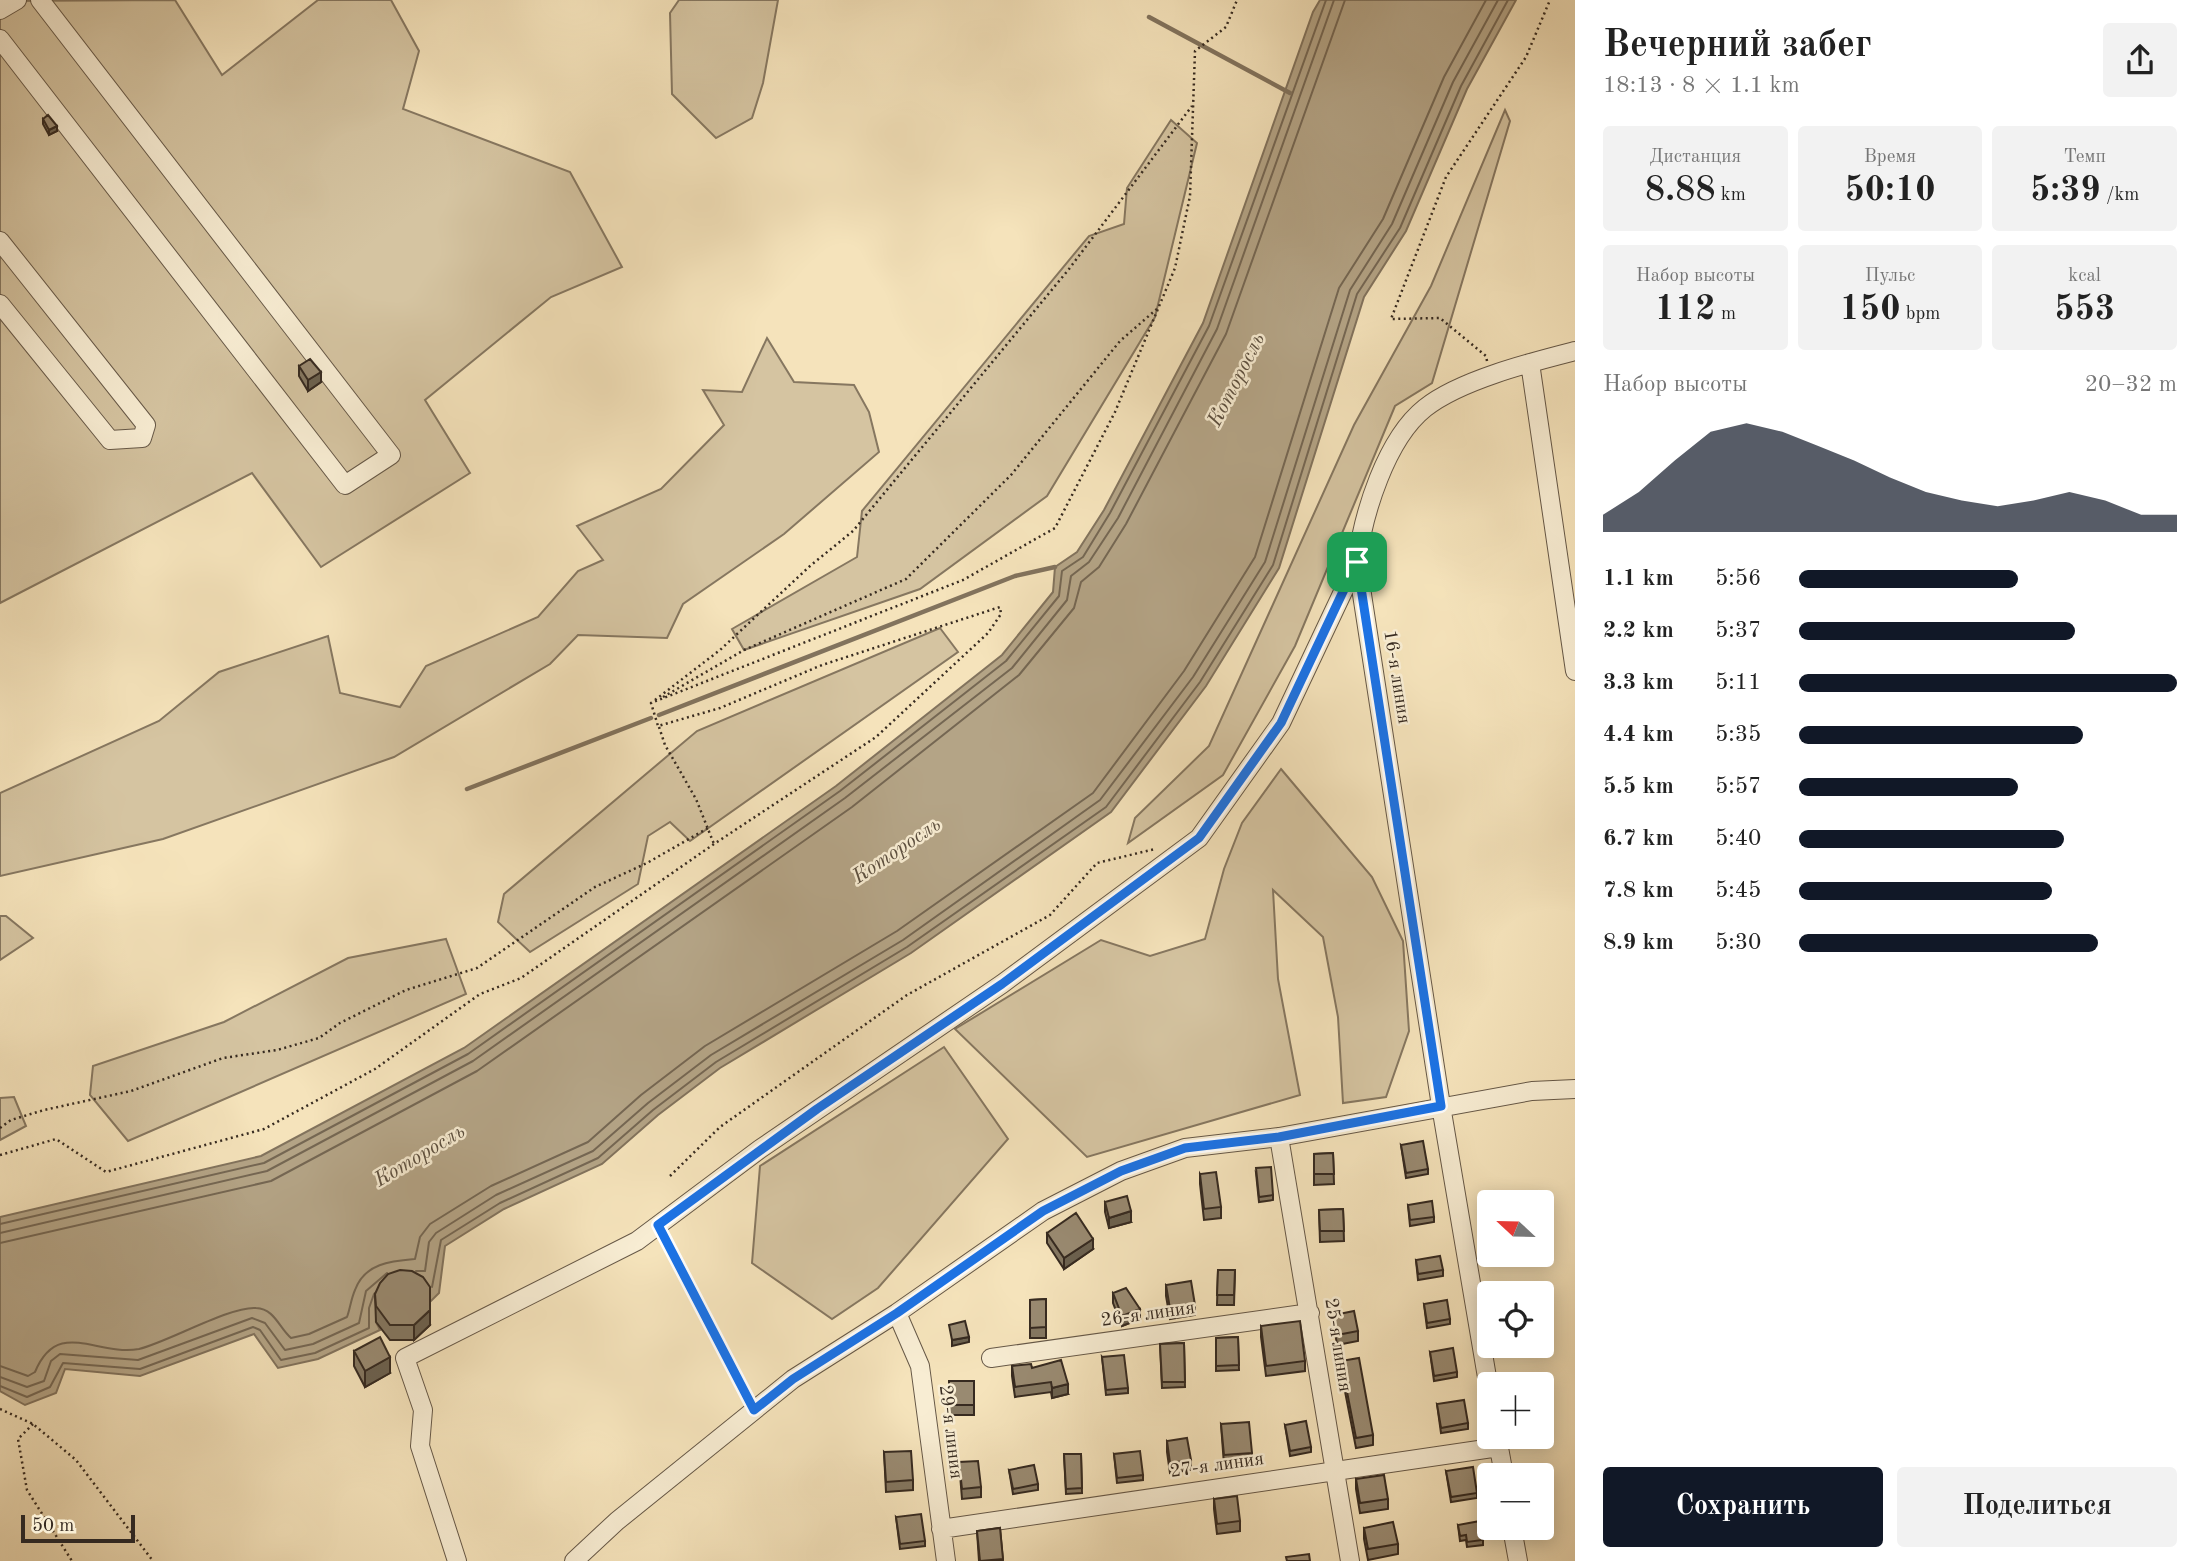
<!DOCTYPE html>
<html lang="ru">
<meta charset="utf-8">
<style>
body{margin:0;font-family:"Old Standard TT",serif;background:#f2f2f2;color:#222;height:100vh;display:flex;flex-direction:column;font-size:26px;white-space:nowrap}
*{box-sizing:border-box;margin:0}
p{font-size:23px;color:#767676}
.icon{flex:none;width:38px;height:38px;fill:none;stroke:currentColor;stroke-width:2;stroke-linecap:round;stroke-linejoin:round}
.map{position:relative;flex:1;overflow:hidden}
.drawer{display:flex;flex-direction:column;background:#fff;width:630px}
.drawer>*{flex:none}
.needle{width:46px;rotate:292deg}
.fabs{position:absolute;left:1477px;top:1190px;display:grid;gap:14px}
.fabs a{display:grid;place-items:center;width:77px;height:77px;border-radius:7px;background:#fff;box-shadow:0 4px 18px #0003;font-size:35px}
.scale{position:absolute;left:21px;bottom:18px;width:114px;box-sizing:border-box;padding-left:7px;border:4px solid #362a20;border-top:0;font-size:19px;line-height:24px;white-space:nowrap;color:#362a20;-webkit-text-stroke:5px #f8edd3;paint-order:stroke}
.pin{position:absolute;display:grid;place-items:center;width:60px;height:60px;color:#fff;margin:-30px;border-radius:14px;box-shadow:0 4px 10px #0006}
.round{display:grid;place-items:center;flex:none;width:74px;height:74px;border-radius:7px;background:#f2f2f2}
.head{display:flex;align-items:center;justify-content:space-between;height:119px;padding:0 28px}
h1{font-size:38px;font-weight:700;line-height:52px}
.figures{display:grid;grid-template-columns:repeat(3,1fr);gap:10px;height:119px;padding:7px 28px}
.figures div{display:grid;align-content:center;border-radius:7px;background:#f2f2f2;text-align:center}
.figures b{font-size:35px;font-weight:700}
.figures small{font-size:19px;font-weight:400}
.figures p{font-size:19px}
.chart{height:196px;padding:14px 28px}
.chart p{display:flex;justify-content:space-between}
.chart svg{width:100%;height:126px;margin-top:7px;fill:#111827;opacity:.7}
.button{display:flex;gap:14px;margin-top:auto;padding:14px 28px}
.button a{flex:1;height:80px;border-radius:7px;background:#111827;color:#fff;font-size:28px;font-weight:700;line-height:80px;text-align:center}
.button a+a{background:#f2f2f2;color:#222}
ul{padding:0 28px;list-style:none;font-size:23px}
li{display:grid;grid-template-columns:112px 84px 1fr;align-items:center;height:52px}
li i{height:18px;border-radius:9px;background:#111827}
main{display:flex;flex:1;min-height:0}
.map>svg:first-child{display:block}
.green{fill:#d5c4a1;stroke:#867760;stroke-width:2}
.water{fill:#b4a486;stroke:#82735d;stroke-width:2}
.lines{fill:none;stroke-linecap:round;stroke-linejoin:round}
.shore{stroke:#756753;stroke-width:2}
.stream{stroke:#82735d;stroke-width:4.5}
.minor-casing{stroke:#665847;stroke-width:20}
.path{stroke:#362a20;stroke-width:2.5;stroke-dasharray:2 3.5;stroke-linecap:butt}
.minor{stroke:#f8edd3;stroke-width:18}
.wall{fill:#847761;stroke:#362a20;stroke-width:2}
.shaded-wall{fill:#6b614f;stroke:#362a20;stroke-width:2}
.building{fill:#998a71;stroke:#362a20;stroke-width:2}
.route-casing{stroke:#fff;stroke-width:14}
.route{stroke:#1a73e8;stroke-width:9}
.labels{text-anchor:middle;dominant-baseline:central;stroke-width:5;stroke-linejoin:round;paint-order:stroke}
.street-label{font-size:19px;fill:#362a20;stroke:#f8edd3}
.water-label{font-size:21px;font-style:italic;fill:#5c4f3f;stroke:#f8edd3}
</style>
<main>
<div class="map">
<svg width="1575" height="1561" viewBox="0 0 1575 1561">
<rect width="100%" height="100%" fill="#f5e3bb"/>
<filter id="stains"><feTurbulence type="fractalNoise" baseFrequency=".00286" numOctaves="4"/><feColorMatrix values="0 0 0 0 .2 0 0 0 0 .09 0 0 0 0 .02 0 0 0 .5 -.17"/></filter>
<radialGradient id="worn" r=".72"><stop offset=".6" stop-color="#630" stop-opacity="0"/><stop offset="1" stop-color="#630" stop-opacity=".3"/></radialGradient>
<path class="green" d="M175 0 222 75 318 0H391L419 51 403 109 570 172 622 267 551 297 425 400 470 473 321 567 252 473 0 603V1Z
M679 0H778L763 83 752 118 716 138 672 94 670 13Z
M1505 110 1510 121 1432 383 1395 406 1295 646 1223 775 1128 843 1135 818 1209 746 1354 425 1431 286Z
M1171 120 1197 143 1155 317 1047 496 920 589 744 650 732 629 857 557 862 511 1089 236 1124 224 1127 188Z
M767 338 794 382 854 385 869 412 879 452 784 534 683 604 667 638 578 635 550 664 394 757 163 839 0 876V793L159 721 219 672 328 636 340 693 400 707 426 666 538 617 578 571 603 560 577 526 661 489 724 425 703 390 742 392Z
M940 628 958 652 690 841 670 822 648 836 638 884 530 952 498 922 504 894 697 731Z
M1281 769 1372 877 1403 941 1409 1031 1386 1097 1343 1103 1338 1017 1323 937 1273 890 1278 979 1300 1095 1087 1157 955 1029 1101 940 1150 956 1205 939 1224 869 1242 823Z
M0 916H6L33 938 0 960Z
M446 939 466 994 128 1141 90 1095 93 1066 224 1022 348 958Z
M944 1047 1008 1139 878 1288 832 1319 752 1263 760 1166Z
M14 1097 26 1126 0 1140V1098Z"/>
<path class="water" d="M1320 0H1516L1467 89 1406 231 1364 297 1279 568 1206 686 1111 812 911 953 720 1068 658 1115 602 1164 504 1209 445 1246 439 1293 430 1302 376 1322 380 1330 318 1359 278 1368 254 1334 140 1376 65 1369 56 1393 25 1405 0 1391V1217L261 1156 464 1048 836 786 1002 655 1053 592 1055 567 1077 552 1104 510 1203 323 1313 12Z"/>
<g class="lines">
<path class="shore" d="M0 1224 264 1163 468 1054 840 791 1006 661 1059 596 1062 571 1083 557 1110 513 1209 326 1326 0
M0 1233 267 1171 473 1061 845 798 1012 668 1067 600 1071 576 1089 562 1118 518 1217 329 1334 0
M0 1243 271 1181 477 1071 852 807 1019 675 1074 608 1081 582 1099 567 1126 524 1226 334 1345 0
M416 1271H425L429 1242 436 1233 496 1195 593 1151 648 1103 711 1055 903 940 1100 800 1193 677 1265 562 1350 290 1392 224 1453 82 1498 0
M432 1287 441 1240 500 1203 598 1158 653 1110 716 1062 907 947 1106 807 1200 682 1273 565 1357 294 1400 228 1461 86 1508 0
M0 1366 28 1376 35 1372C58 1317 97 1357 139 1349 168 1342 230 1306 256 1308 275 1309 279 1328 291 1338L309 1334 347 1317C350 1309 351 1299 355 1290 365 1263 391 1261 415 1259L420 1237 430 1224 491 1186 588 1142 641 1095 705 1046 897 931 1093 793 1184 671 1255 557 1339 288 1383 219 1444 77 1486 0
M0 1377 27 1387 44 1381 51 1361 60 1354 138 1360 252 1318 265 1323 285 1350 313 1344 359 1323 366 1291 387 1273
M0 1386 27 1397 50 1387 63 1363 140 1369 253 1327 260 1330 281 1360 315 1353 369 1328V1308L374 1294"/>
<path class="stream" d="M1149 17 1290 93
M659 715 1015 576 1055 567
M467 789 651 718"/>
<g class="minor-casing">
<path id="minor" d="M0 10 17 0
M0 39 345 485 391 455 40 0
M0 241 146 425 142 438 110 440 0 304
M1530 363 1575 671
M1279 1137 1350 1561
M897 1313 920 1366 946 1561
M991 1358 1310 1313
M1489 1389 1441 1106 1357 562C1363 514 1386 439 1425 408 1460 380 1532 362 1575 351
M1497 1437 1504 1475
M1512 1528 1518 1561
M941 1529 1499 1447
M457 1561 420 1446 423 1410 405 1358 637 1241 760 1149 1002 984 1199 838 1281 723 1357 562
M574 1561 617 1521 793 1379 897 1313 1043 1211 1121 1171 1185 1148 1279 1137 1532 1091 1575 1089"/>
</g>
<path class="path" d="M1487 361 1486 356 1440 318 1391 319 1446 177 1526 57 1550 0
M663 697 744 650 906 579 1011 475 1120 341 1158 308
M655 700 720 650 810 566 853 531 1069 269 1192 106
M659 727 665 745 696 799 714 844
M0 1128 11 1120 44 1110 131 1091 223 1058 277 1050 319 1038 340 1023 406 990 477 968 595 887 647 863 708 828
M0 1155 56 1139 106 1172 264 1129 375 1069 480 994 521 978 714 844 876 737 988 633 1001 614 1000 607 822 665 720 708 658 726 651 703 963 580 1055 528 1115 412 1175 268 1190 196 1195 51 1226 27 1237 0
M670 1176 720 1127 907 995 1050 915 1097 863 1155 849
M666 1241 747 1397
M0 1409 33 1424 76 1460 153 1561
M33 1424 18 1439 27 1490 72 1561"/>
<use href="#minor" class="minor"/>
</g>
<path class="wall" d="M43 119 57 131 49 135 43 124Z
M299 366 321 382 308 391 299 376Z
M1401 1145 1428 1169V1174L1406 1178Z
M1333 1153 1334 1184 1314 1185V1154Z
M1256 1173 1273 1195V1200L1259 1202Z
M1200 1174 1221 1207V1218L1204 1220 1200 1184Z
M1105 1202 1131 1222 1109 1228 1105 1212Z
M1408 1205 1434 1217V1222L1410 1226Z
M1343 1209 1344 1241 1320 1242 1319 1210Z
M1047 1233 1093 1249 1064 1269 1047 1243Z
M1416 1260 1443 1270V1276L1418 1280Z
M1218 1270H1235L1234 1305H1217Z
M1166 1285 1195 1305V1315L1170 1319 1166 1296Z
M1113 1293 1140 1319 1122 1326 1113 1303Z
M375 1294 430 1325 414 1340H390L376 1322Z
M1046 1299V1338H1030V1300Z
M1424 1304 1450 1319V1324L1427 1328Z
M1334 1315 1358 1331V1341L1337 1345 1334 1325Z
M1261 1326 1305 1361V1371L1266 1376 1261 1337Z
M1238 1337 1239 1370 1216 1371V1338Z
M1184 1343 1185 1387 1162 1388 1160 1344Z
M354 1351 390 1373 365 1387 354 1366Z
M1430 1352 1457 1372V1377L1434 1381Z
M1102 1357 1128 1388V1393L1106 1395Z
M1341 1361 1373 1435V1445L1356 1448 1341 1371Z
M1012 1366 1032 1368 1068 1394 1052 1398 1051 1392 1015 1397 1012 1376Z
M949 1381H974V1415H949Z
M1437 1404 1468 1423V1429L1441 1433Z
M1221 1424 1252 1453V1463L1224 1465Z
M1285 1425 1311 1447V1452L1290 1456Z
M1167 1441 1191 1460V1470L1170 1473 1167 1452Z
M884 1452 913 1480V1490L886 1492Z
M1064 1454H1081L1082 1493 1066 1494Z
M1114 1454 1143 1475V1480L1117 1483Z
M959 1462 981 1487V1497L962 1499Z
M1009 1470 1038 1484V1490L1013 1494Z
M1446 1471 1477 1493V1498L1451 1502Z
M1356 1479 1388 1499V1509L1360 1513 1356 1489Z
M1214 1499 1240 1521V1531L1217 1534 1214 1509Z
M896 1517 925 1541V1546L900 1549Z
M1458 1525 1483 1540V1545L1467 1547 1466 1540 1460 1541Z
M1000 1528 1003 1561H979L977 1531Z
M1364 1528 1398 1544V1554L1368 1560 1364 1539Z"/>
<path class="shaded-wall" d="M57 126V131L49 135V130Z
M321 372V382L308 391V380Z
M1131 1211V1222L1109 1228V1218Z
M1093 1239V1249L1064 1269V1258Z
M1140 1309V1319L1122 1326V1316Z
M430 1310V1325L414 1340V1325Z
M969 1337V1342L952 1346V1340Z
M390 1357V1373L365 1387V1371Z
M1068 1384V1394L1052 1398V1388Z"/>
<path class="building" d="M48 115 57 126 49 130 43 119Z
M310 359 321 372 308 380 299 366Z
M1423 1141 1428 1169 1406 1173 1401 1145Z
M1333 1153 1334 1174H1314V1154Z
M1271 1167 1273 1195 1259 1197 1256 1168Z
M1216 1172 1221 1207 1204 1209 1200 1174Z
M1127 1196 1131 1211 1109 1218 1105 1202Z
M1432 1201 1434 1217 1410 1220 1408 1205Z
M1343 1209 1344 1231H1320L1319 1210Z
M1076 1213 1093 1239 1064 1258 1047 1233Z
M1440 1256 1443 1270 1418 1274 1416 1260Z
M400 1270 412 1271 423 1277 430 1287V1310L414 1325H390L376 1306 375 1294 380 1283 388 1274Z
M1218 1270H1235L1234 1295H1217Z
M1191 1281 1195 1305 1170 1309 1166 1285Z
M1126 1288 1140 1309 1122 1316 1113 1293Z
M1046 1299V1327L1030 1328V1300Z
M1447 1300 1450 1319 1427 1323 1424 1304Z
M1354 1311 1358 1331 1337 1335 1334 1315Z
M965 1321 969 1337 952 1340 949 1325Z
M1300 1321 1305 1361 1266 1366 1261 1326Z
M380 1337 390 1357 365 1371 354 1351Z
M1238 1337 1239 1365 1216 1366V1338Z
M1184 1343 1185 1382H1162L1160 1344Z
M1453 1348 1457 1372 1434 1376 1430 1352Z
M1124 1355 1128 1388 1106 1390 1102 1357Z
M1359 1358 1373 1435 1356 1438 1341 1361Z
M1061 1360 1068 1384 1052 1388 1051 1382 1015 1387 1012 1366 1031 1364 1032 1368Z
M949 1381H974V1405H949Z
M1464 1400 1468 1423 1441 1428 1437 1404Z
M1306 1421 1311 1447 1290 1451 1285 1425Z
M1249 1422 1252 1453 1224 1455 1221 1424Z
M1187 1438 1191 1460 1170 1463 1167 1441Z
M911 1451 913 1480 886 1482 884 1452Z
M1140 1451 1143 1475 1117 1478 1114 1454Z
M1064 1454H1081L1082 1488 1066 1489Z
M978 1461 981 1487 962 1489 959 1462Z
M1034 1465 1038 1484 1013 1489 1009 1470Z
M1473 1467 1477 1493 1451 1497 1446 1471Z
M1384 1475 1388 1499 1360 1503 1356 1479Z
M1237 1496 1240 1521 1217 1524 1214 1499Z
M921 1514 925 1541 900 1544 896 1517Z
M1480 1521 1483 1540 1467 1542 1466 1535 1460 1536 1458 1525Z
M1393 1522 1398 1544 1368 1549 1364 1528Z
M1000 1528 1003 1559 980 1561 977 1531Z
M1309 1554 1310 1561H1287L1286 1557Z"/>
<g class="lines">
<g class="route-casing">
<path id="route" d="M1357 562 1441 1106 1279 1137 1185 1148 1121 1171 1043 1211 897 1313 793 1379 754 1410 658 1225 817 1109 1002 984 1199 838 1281 723Z"/>
</g>
<use href="#route" class="route"/>
</g>
<g class="labels">
<g class="street-label">
<text transform="translate(1396 677) rotate(81)">16-я линия</text>
<text transform="translate(1148 1315) rotate(-8)">26-я линия</text>
<text transform="translate(1337 1345) rotate(81)">25-я линия</text>
<text transform="translate(950 1432) rotate(83)">29-я линия</text>
<text transform="translate(1217 1466) rotate(-8)">27-я линия</text>
</g>
<g class="water-label">
<text transform="translate(1237 380) rotate(-63)">Которосль</text>
<text transform="translate(897 851) rotate(-34)">Которосль</text>
<text transform="translate(420 1156) rotate(-31)">Которосль</text>
</g>
</g>
<rect width="100%" height="100%" filter="url(#stains)"/>
<rect width="100%" height="100%" fill="url(#worn)"/>
</svg>
<div class="fabs">
<a><svg class="needle" viewBox="-14 -14 28 28"><path d="M0-13l5 13h-10z" fill="#e53935"/><path d="M0 13l5-13h-10z" fill="#767676"/></svg></a>
<a><svg class="icon" aria-label="locate" viewBox="0 0 24 24"><circle cx="12" cy="12" r="6"/><path d="M12 2v4M12 18v4M2 12h4M18 12h4"/></svg></a>
<a>+</a>
<a>−</a>
</div>
<div class="scale">50 m</div>
<div class="pin" style="left:1357px;top:562px;background:#1e9e55"><svg class="icon" aria-label="arrive" viewBox="0 0 24 24"><path d="M6 21V4h12l-3 4 3 4H6"/></svg></div>
</div>
<section class="drawer">
<div class="head"><div><h1>Вечерний забег</h1><p>18:13 · 8 × 1.1 km</p></div><a class="round"><svg class="icon" aria-label="share" viewBox="0 0 24 24"><path d="M12 15V3M7 8l5-5 5 5M5 13v7h14v-7"/></svg></a></div>
<div class="figures">
<div><p>Дистанция</p><b>8.88<small> km</small></b></div>
<div><p>Время</p><b>50:10</b></div>
<div><p>Темп</p><b>5:39<small> /km</small></b></div>
</div>
<div class="figures">
<div><p>Набор высоты</p><b>112<small> m</small></b></div>
<div><p>Пульс</p><b>150<small> bpm</small></b></div>
<div><p>kcal</p><b>553</b></div>
</div>
<div class="chart"><p><span>Набор высоты</span>20–32 m</p>
<svg viewBox="0 0 160 44" preserveAspectRatio="none"><path d="M0 44V38L10 30L20 19L30 9L40 6L50 9L60 14L70 19L80 25L90 30L100 33L110 35L120 33L130 30L140 33L150 38L160 38V44z"/></svg>
</div>
<ul>
<li><b>1.1 km</b>5:56<i style="width:58%"></i></li>
<li><b>2.2 km</b>5:37<i style="width:73%"></i></li>
<li><b>3.3 km</b>5:11<i style="width:100%"></i></li>
<li><b>4.4 km</b>5:35<i style="width:75%"></i></li>
<li><b>5.5 km</b>5:57<i style="width:58%"></i></li>
<li><b>6.7 km</b>5:40<i style="width:70%"></i></li>
<li><b>7.8 km</b>5:45<i style="width:67%"></i></li>
<li><b>8.9 km</b>5:30<i style="width:79%"></i></li>
</ul>
<div class="button"><a>Сохранить</a><a>Поделиться</a></div>
</section>
</main>
